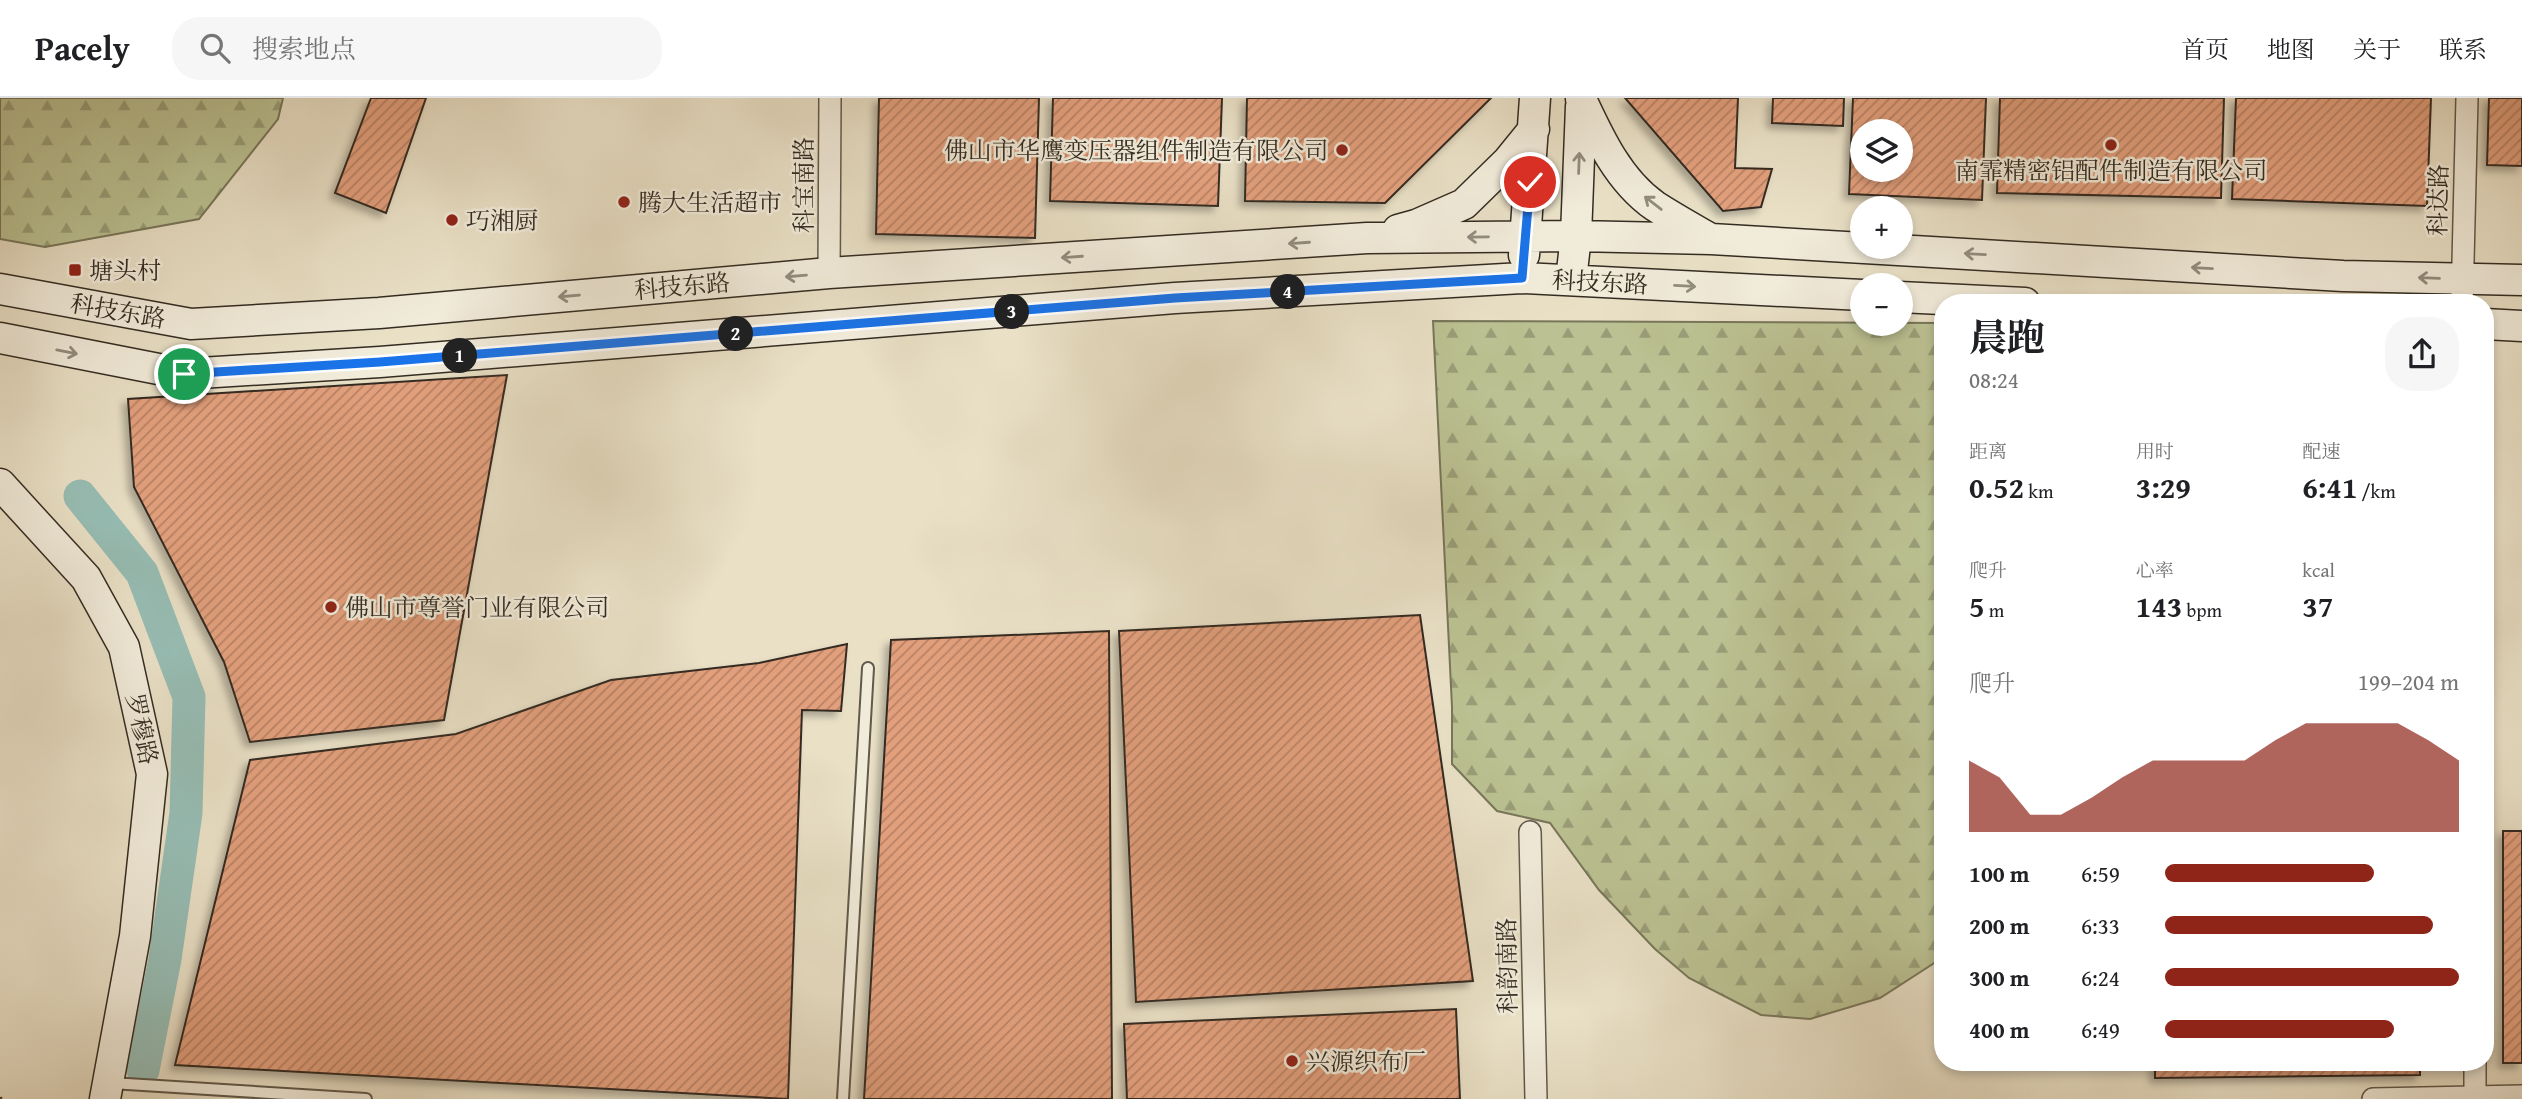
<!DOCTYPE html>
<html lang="zh">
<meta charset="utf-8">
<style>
body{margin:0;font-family:"Gentium Book Plus","Noto Serif SC",serif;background:#f6f6f6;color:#202124;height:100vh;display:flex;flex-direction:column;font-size:26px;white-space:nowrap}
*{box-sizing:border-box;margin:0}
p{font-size:23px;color:#757577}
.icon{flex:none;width:38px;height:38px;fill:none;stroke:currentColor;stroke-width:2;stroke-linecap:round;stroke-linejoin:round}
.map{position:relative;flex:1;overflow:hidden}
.panel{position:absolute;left:1934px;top:196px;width:560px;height:777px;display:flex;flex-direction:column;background:#fff;border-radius:28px;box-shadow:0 4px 10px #0003}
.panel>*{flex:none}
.buttons{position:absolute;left:1850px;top:21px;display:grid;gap:14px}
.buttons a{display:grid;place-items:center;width:63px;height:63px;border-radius:50%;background:#fff;box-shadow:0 4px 10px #0003;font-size:35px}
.pin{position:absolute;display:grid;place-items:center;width:60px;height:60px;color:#fff;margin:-30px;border:4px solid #fff;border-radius:50%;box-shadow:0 2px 7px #0007}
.km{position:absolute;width:35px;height:35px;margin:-18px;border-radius:50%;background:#222;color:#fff;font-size:19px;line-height:35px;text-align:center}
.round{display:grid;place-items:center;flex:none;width:74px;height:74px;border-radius:28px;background:#f6f6f6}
.headline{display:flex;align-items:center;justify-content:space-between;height:119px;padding:0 35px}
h1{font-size:38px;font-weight:700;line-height:52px}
.stats{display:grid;grid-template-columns:repeat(3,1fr);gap:10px;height:119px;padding:7px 35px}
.stats div{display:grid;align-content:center}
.stats b{font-size:30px;font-weight:700}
.stats small{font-size:19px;font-weight:400}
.stats p{font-size:19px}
.chart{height:196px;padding:14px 35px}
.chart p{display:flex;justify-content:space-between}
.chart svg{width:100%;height:126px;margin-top:7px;fill:#8f2418;opacity:.7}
ul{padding:0 35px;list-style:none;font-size:23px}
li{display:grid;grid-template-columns:112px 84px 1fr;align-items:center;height:52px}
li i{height:18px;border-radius:9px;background:#8f2418}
header{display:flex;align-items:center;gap:42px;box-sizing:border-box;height:98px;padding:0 35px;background:#fff;border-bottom:2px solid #e0e0e0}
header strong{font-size:33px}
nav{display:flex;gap:38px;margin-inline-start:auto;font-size:24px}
.search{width:490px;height:63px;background:#f6f6f6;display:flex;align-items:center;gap:18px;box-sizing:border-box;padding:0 24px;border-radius:28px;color:#757577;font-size:26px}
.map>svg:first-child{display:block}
.forest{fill:url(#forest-firs);stroke:#78765a;stroke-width:2}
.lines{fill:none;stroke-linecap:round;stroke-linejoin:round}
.river{stroke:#97bdb4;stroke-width:33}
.building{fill:url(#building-hatch);stroke:#342c22;stroke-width:2;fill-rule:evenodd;filter:url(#shadow)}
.lane-casing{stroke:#61594b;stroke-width:14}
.street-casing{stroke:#61594b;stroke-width:24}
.secondary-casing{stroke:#342c22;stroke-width:33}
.path{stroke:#342c22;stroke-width:3.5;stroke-dasharray:2 3.5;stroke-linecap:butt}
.lane{stroke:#f1ebda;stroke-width:10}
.street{stroke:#f1ebda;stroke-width:21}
.secondary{stroke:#f1ebda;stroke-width:30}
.oneway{stroke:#928c7e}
.route-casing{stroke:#fff;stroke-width:14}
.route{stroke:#1a73e8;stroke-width:9}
.poi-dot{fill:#8f2418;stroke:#f1ebda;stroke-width:2.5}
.labels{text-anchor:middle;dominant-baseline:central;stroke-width:5;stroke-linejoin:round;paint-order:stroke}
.poi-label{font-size:24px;fill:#342c22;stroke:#f1ebda;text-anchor:start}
.street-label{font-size:24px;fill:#342c22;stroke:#f1ebda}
</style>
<header>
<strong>Pacely</strong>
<div class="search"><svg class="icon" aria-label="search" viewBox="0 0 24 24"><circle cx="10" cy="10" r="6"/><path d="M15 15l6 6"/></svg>搜索地点</div>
<nav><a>首页</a><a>地图</a><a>关于</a><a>联系</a></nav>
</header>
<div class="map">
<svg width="2522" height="1001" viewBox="0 0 2522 1001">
<defs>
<pattern id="forest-firs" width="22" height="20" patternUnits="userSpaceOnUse" patternTransform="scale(1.75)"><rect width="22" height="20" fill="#bbc192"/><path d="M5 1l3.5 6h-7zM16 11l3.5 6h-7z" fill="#999d77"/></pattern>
<pattern id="building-hatch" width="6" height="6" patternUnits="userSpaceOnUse" patternTransform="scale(1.75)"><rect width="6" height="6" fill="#e29f7c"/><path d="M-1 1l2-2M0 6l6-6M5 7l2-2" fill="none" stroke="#b88265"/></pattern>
<filter id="shadow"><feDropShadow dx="-5" dy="5" stdDeviation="3.5" flood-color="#0004"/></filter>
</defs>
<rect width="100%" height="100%" fill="#e9e0c6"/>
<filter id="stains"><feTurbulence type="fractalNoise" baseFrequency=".00286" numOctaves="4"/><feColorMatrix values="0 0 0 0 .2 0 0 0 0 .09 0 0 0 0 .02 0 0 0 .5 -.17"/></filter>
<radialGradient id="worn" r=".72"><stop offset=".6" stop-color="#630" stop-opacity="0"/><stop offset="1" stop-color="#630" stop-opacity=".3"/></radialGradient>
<path class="forest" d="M0 0H283L278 21 199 121 45 149 0 141Z
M1433 223 1942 225V860L1880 900 1810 921 1761 917 1689 880 1655 851 1599 792 1550 725 1497 713 1452 666V609Z"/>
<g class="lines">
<path class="river" d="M80 398 142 475 189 599 186 715 165 861 143 972"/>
</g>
<path class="building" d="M371 0H426L386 115 335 95Z
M879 0H1039L1035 140 876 136Z
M1053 0H1222L1218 108 1050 103Z
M1247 0H1491L1385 105 1245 103Z
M1625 0H1738L1735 70 1772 71 1761 109 1723 113Z
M1773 0H1844L1843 28 1772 25Z
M1853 0H1986L1982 102 1849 96ZM1862 33H1900V72H1862Z
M2000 0H2224L2221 100 1997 95Z
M2236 0H2431L2427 108 2232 101Z
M2489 0H2522V68L2487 67Z
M507 277 444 622 250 644 224 564 134 389 128 301Z
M1420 517 1473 883 1136 904 1119 533Z
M1109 533 1112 1001H864L891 542Z
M847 546 841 613 802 612 788 1001 175 967 250 662 456 636 611 582 759 565Z
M2503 733H2522V965H2503Z
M1456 911 1460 1001H1127L1124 926Z
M2155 964H2420V977L2155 980Z"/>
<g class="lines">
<g class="lane-casing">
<path id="lane" d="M111 985 366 1001
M843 1001 868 570"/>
</g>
<g class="street-casing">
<path id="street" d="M829 175 830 0
M2462 205 2467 0
M1530 734 1536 1001
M2475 964V1001
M2373 1001 2522 998"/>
</g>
<g class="secondary-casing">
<path id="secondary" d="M1581 1C1599 40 1619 83 1655 108 1672 119 1690 129 1707 139
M1398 132 1416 127 1464 106 1508 63 1534 31
M1524 157 1535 0
M1571 182 1576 138 1581 8
M0 191 191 226 379 215 829 175 1367 140 1576 138 1711 141 2343 178 2522 182
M1900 199 2025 205
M2485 226 2522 228
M0 240 184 276 380 264 1175 200 1522 180 1862 197
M0 386 86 480 124 549 152 676 135 838 105 1001"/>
</g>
<path class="path" d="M0 1000 2 1001"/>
<use href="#lane" class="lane"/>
<use href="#street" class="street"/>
<use href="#secondary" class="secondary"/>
</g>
<defs><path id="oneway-shaft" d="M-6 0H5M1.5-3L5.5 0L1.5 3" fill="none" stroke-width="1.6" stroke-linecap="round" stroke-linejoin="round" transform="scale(1.75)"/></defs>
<g class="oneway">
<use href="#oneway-shaft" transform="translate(1579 65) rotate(-88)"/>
<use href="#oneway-shaft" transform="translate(1653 105) rotate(-142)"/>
<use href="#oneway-shaft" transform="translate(1478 139) rotate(179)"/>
<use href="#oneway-shaft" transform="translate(1299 145) rotate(176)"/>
<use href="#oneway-shaft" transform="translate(1975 156) rotate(-177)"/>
<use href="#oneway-shaft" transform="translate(1072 159) rotate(176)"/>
<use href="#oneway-shaft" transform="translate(2202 170) rotate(-177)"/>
<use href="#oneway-shaft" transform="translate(796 178) rotate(175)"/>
<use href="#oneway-shaft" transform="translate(2429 180) rotate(-178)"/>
<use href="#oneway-shaft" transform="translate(1685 188) rotate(3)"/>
<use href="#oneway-shaft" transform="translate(569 198) rotate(175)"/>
<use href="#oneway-shaft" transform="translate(67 254) rotate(11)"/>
</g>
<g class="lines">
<g class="route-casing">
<path id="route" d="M184 276 380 264 1175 200 1522 180 1530 84"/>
</g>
<use href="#route" class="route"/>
</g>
<g class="poi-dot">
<circle cx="2111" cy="47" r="7"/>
<circle cx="1342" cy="52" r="7"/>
<circle cx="624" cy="104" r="7"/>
<circle cx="452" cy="122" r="7"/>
<rect x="68" y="165" width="14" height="14" rx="3.5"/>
<circle cx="331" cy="509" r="7"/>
<circle cx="1292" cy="963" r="7"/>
</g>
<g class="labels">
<g class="poi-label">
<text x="1328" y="52" text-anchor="end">佛山市华鹰变压器组件制造有限公司</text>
<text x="2111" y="72" text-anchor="middle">南霏精密铝配件制造有限公司</text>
<text x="638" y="104">腾大生活超市</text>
<text x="466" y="122">巧湘厨</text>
<text x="89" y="172">塘头村</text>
<text x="345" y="509">佛山市尊誉门业有限公司</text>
<text x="1306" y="963">兴源织布厂</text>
</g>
<g class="street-label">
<text transform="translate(803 87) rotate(-90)">科宝南路</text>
<text transform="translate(2438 102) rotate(-89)">科达路</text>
<text transform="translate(1600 184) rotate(3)">科技东路</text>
<text transform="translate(682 188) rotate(-5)">科技东路</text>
<text transform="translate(118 213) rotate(10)">科技东路</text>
<text transform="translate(142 631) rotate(78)">罗穆路</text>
<text transform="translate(1507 868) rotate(-91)">科韵南路</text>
</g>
</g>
<rect width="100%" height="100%" filter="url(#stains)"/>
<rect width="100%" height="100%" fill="url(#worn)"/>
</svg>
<div class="buttons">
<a><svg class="icon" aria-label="layers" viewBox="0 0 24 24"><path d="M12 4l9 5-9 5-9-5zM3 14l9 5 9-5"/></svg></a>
<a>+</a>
<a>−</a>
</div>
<div class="pin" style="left:184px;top:276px;background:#1e9e55"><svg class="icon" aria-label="arrive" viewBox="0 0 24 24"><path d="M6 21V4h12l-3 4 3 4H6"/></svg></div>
<div class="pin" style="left:1530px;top:84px;background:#d93025"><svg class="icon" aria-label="check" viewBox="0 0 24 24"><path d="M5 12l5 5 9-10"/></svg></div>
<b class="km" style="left:460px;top:258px">1</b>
<b class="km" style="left:736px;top:236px">2</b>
<b class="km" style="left:1012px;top:214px">3</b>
<b class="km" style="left:1288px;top:194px">4</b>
<section class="panel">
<div class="headline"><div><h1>晨跑</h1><p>08:24</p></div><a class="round"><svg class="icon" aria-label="share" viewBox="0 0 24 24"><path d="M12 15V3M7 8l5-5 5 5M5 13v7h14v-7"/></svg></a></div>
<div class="stats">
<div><p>距离</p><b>0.52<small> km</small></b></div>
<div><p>用时</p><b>3:29</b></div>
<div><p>配速</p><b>6:41<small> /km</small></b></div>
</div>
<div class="stats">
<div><p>爬升</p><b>5<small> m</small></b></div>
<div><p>心率</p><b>143<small> bpm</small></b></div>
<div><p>kcal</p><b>37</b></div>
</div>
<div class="chart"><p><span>爬升</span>199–204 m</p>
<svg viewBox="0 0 160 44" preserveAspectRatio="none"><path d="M0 44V19L10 25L20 38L30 38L40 32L50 25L60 19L70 19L80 19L90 19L100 12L110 6L120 6L130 6L140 6L150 12L160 19V44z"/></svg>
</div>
<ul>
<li><b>100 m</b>6:59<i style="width:71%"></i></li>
<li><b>200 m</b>6:33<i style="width:91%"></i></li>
<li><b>300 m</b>6:24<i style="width:100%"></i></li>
<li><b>400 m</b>6:49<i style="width:78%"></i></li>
</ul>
</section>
</div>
